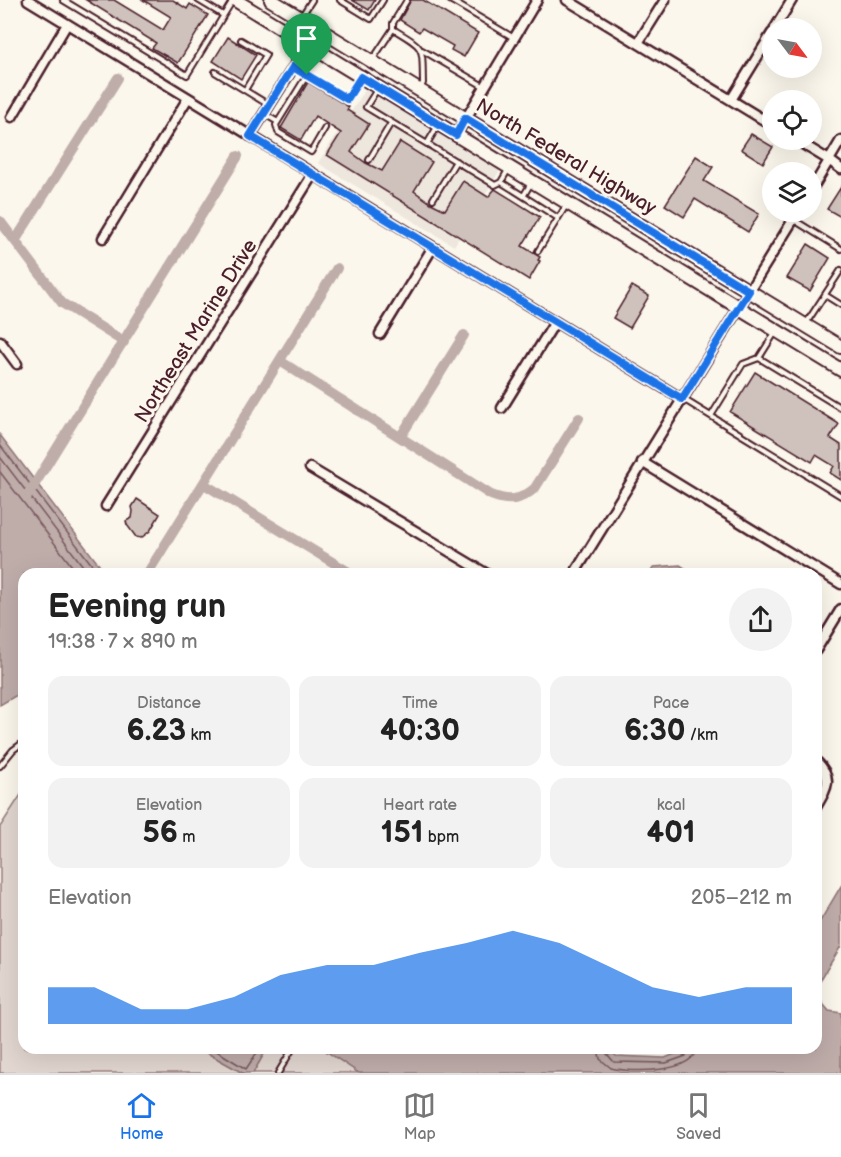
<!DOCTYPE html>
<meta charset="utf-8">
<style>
body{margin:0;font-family:"Balsamiq Sans",sans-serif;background:#f2f2f2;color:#222;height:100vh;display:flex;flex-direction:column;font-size:22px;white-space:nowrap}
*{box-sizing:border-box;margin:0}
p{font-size:20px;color:#767676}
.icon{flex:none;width:33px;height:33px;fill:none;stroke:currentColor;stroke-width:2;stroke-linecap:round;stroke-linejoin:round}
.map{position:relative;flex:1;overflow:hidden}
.details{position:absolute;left:18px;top:568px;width:804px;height:486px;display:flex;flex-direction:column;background:#fff;border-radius:18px;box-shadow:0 6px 24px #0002}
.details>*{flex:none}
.needle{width:39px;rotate:122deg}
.tools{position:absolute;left:762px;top:18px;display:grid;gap:12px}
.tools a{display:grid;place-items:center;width:60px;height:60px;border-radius:50%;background:#fff;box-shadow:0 6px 24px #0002;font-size:30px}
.pin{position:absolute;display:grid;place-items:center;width:51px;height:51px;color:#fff;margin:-62px -26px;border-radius:50% 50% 50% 0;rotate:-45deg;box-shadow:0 0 6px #0007}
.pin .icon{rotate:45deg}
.round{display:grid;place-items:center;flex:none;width:63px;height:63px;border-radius:32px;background:#f2f2f2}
.summary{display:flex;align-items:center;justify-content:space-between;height:102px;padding:0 30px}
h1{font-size:33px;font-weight:700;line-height:45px}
.metrics{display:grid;grid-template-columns:repeat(3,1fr);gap:9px;height:102px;padding:6px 30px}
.metrics div{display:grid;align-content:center;border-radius:15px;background:#f2f2f2;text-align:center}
.metrics b{font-size:30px;font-weight:700}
.metrics small{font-size:16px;font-weight:400}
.metrics p{font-size:16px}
.chart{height:168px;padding:12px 30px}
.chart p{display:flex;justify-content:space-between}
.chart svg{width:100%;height:108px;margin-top:6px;fill:#1a73e8;opacity:.7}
.tab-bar{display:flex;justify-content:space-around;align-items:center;height:84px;border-top:2px solid #e0e0e0;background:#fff;font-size:16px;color:#767676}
.tab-bar a{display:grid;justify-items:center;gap:3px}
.tab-bar .active{color:#1a73e8}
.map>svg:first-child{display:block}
.built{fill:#eee7de}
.green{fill:#e2d7d0;stroke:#967b7e;stroke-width:1.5}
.water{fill:#bfadaa;stroke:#907477;stroke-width:1.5}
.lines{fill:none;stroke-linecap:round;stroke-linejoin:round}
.shore{stroke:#79585e;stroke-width:1.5}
.canal{stroke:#bfadaa;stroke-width:10}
.building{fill:#cfc2bc;stroke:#4a1f2b;stroke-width:1.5}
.service-casing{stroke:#4a1f2b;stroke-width:8}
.minor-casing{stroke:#4a1f2b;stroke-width:13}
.primary-casing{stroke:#4a1f2b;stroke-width:16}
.service{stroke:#fbf7ec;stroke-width:4}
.minor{stroke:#fbf7ec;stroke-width:8}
.primary{stroke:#fbf7ec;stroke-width:12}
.route-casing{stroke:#fff;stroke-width:12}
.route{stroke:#1a73e8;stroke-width:8}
.labels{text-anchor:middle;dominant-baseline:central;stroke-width:6;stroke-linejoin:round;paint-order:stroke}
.street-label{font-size:20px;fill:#4a1f2b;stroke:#fbf7ec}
</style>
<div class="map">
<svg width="841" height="1073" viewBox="0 0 841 1073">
<rect width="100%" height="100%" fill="#fbf7ec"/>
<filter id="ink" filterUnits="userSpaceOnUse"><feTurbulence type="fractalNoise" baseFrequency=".0167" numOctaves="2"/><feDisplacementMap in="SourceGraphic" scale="12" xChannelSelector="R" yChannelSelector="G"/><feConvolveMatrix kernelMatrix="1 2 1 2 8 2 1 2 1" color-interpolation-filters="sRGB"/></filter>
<g filter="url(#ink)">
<path class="built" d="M367 87 500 170 454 246 318 163Z"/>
<path class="green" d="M24 790V1048L200 1049 243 1073H0V827Z
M267 1048 323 1049 359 1073H253Z"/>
<path class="water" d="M0 435 106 574H24V696H15L0 705Z
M680 565 694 574H649L654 567Z
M841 886V946L821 979 818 998 829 1011 841 1013V1073H359L323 1049 609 1048 616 1056 665 1058 690 1048H816V928Z
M200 1049 267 1048V1049L253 1073H243Z"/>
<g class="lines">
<path class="shore" d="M0 445 99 574
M0 457 89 574
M0 472 78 574
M212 1048 246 1069 260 1048
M598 1048 600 1059 611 1068C631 1073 695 1073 696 1048
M605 1048 607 1054 614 1062 666 1063 686 1056 689 1048"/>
<path class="canal" d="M0 221 62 303 124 342
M15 241 118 78
M280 361 491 495C509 502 520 501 535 488L579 418
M401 436 464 335
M204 484 352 574
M28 495 238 156
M147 574 337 268"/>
</g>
<path class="building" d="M86 0H114L163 30 171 17 143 0H173L187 9 190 4 208 15 178 63 152 48 156 43Z
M352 0H375L369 10Z
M411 0H423L478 33 464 57 451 50 453 46 422 28 419 32 400 20Z
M228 37 256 55 241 79 213 61Z
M308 82 349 107 347 110 369 124 351 152 366 163 382 171 400 142 432 162 414 191 431 203 445 210 463 181 488 197 495 189 540 217 522 246 540 257 538 260 540 261 529 280 327 155 341 133 315 116 301 140 281 128Z
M751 134 773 147 763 163 741 149Z
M696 156 713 167 704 181 759 214 748 232 695 199 684 217 665 205Z
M841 187V217L827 209Z
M808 244 830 258 810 291 787 278Z
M632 286 649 296 630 328 613 318Z
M755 372 839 424 830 438 841 445V480L830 473 834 466 816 455 812 462 730 412Z
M137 499 160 514 150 531 141 538 136 537 127 525 126 521 132 518 133 511 132 507Z"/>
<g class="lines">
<g class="service-casing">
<path id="service" d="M63 0 187 75 233 0
M198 0 223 15
M340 0 371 19 383 0
M450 0 514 38
M301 17 312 0
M393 29V23L407 0
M241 40 266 55 245 90
M422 50 485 87
M373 59 393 29C426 49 422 45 423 83L421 87
M293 67 347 99 359 80
M215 72 269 105
M307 75 276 125 278 132 311 152 325 128
M376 91 366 107 495 185 501 182 508 170
M264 114 278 122
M427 144 437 127
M369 160 391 123
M501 182 558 218
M524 195 531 183
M433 199 456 161
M794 220 841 249
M538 251 567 204
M825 295 841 305
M807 322 841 270
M759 358 841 408
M683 399 841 496
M711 416 743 364 759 358 776 331
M0 766 13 750 24 742
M278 1073 293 1048"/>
</g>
<g class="minor-casing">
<path id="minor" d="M28 0 682 399
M567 0 772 125
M775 28 792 0
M638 43 665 0
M731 100 772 33
M12 117 67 24
M456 135 537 0
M250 136 308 44
M796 140 829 160 841 169
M812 189 841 140
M103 238 188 98
M380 334 433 247
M0 341 17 364
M502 408 555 322
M642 462 841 584
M310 468 487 574
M106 506 313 174
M574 574 798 212
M816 650 841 609
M816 761C834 778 827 788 816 807"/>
</g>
<g class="primary-casing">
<path id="primary" d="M235 0 841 370
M271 0 841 347"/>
</g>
<use href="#service" class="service"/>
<use href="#minor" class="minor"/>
<use href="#primary" class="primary"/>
</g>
</g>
<g class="lines" filter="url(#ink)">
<g class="route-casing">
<path id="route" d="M293 67 347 99 361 77 456 135 465 118 749 291 682 399 250 136Z"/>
</g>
<use href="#route" class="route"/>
</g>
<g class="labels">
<g class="street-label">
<text transform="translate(566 157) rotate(31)">North Federal Highway</text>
<text transform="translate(196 331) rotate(-58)">Northeast Marine Drive</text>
</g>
</g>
</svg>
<div class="tools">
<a><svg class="needle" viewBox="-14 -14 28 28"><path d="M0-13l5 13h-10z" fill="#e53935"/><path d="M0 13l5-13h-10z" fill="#767676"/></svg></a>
<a><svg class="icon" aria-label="locate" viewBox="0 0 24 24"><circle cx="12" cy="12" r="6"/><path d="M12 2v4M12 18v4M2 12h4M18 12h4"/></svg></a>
<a><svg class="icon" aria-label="layers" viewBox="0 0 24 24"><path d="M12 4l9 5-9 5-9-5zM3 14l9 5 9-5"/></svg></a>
</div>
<div class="pin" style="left:307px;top:75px;background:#1e9e55"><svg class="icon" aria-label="arrive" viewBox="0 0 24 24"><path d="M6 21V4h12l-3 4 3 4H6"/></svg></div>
<section class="details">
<div class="summary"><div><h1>Evening run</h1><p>19:38 · 7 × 890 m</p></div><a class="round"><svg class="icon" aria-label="share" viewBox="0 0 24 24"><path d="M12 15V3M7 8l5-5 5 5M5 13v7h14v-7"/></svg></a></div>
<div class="metrics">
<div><p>Distance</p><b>6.23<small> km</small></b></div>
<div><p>Time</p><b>40:30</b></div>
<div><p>Pace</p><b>6:30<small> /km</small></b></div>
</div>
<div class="metrics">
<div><p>Elevation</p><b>56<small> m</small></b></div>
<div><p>Heart rate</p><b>151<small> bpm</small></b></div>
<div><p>kcal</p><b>401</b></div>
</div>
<div class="chart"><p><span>Elevation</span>205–212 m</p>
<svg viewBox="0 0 160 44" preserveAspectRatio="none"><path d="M0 44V29L10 29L20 38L30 38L40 33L50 24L60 20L70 20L80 15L90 11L100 6L110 11L120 20L130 29L140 33L150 29L160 29V44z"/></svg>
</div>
</section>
</div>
<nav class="tab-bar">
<a class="active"><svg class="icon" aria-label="home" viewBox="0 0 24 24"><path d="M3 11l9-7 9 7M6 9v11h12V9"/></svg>Home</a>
<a><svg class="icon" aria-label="map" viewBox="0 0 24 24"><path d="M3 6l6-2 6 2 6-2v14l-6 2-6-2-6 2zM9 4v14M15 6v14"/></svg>Map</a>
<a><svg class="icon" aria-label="saved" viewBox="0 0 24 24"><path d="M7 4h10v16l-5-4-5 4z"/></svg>Saved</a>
</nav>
